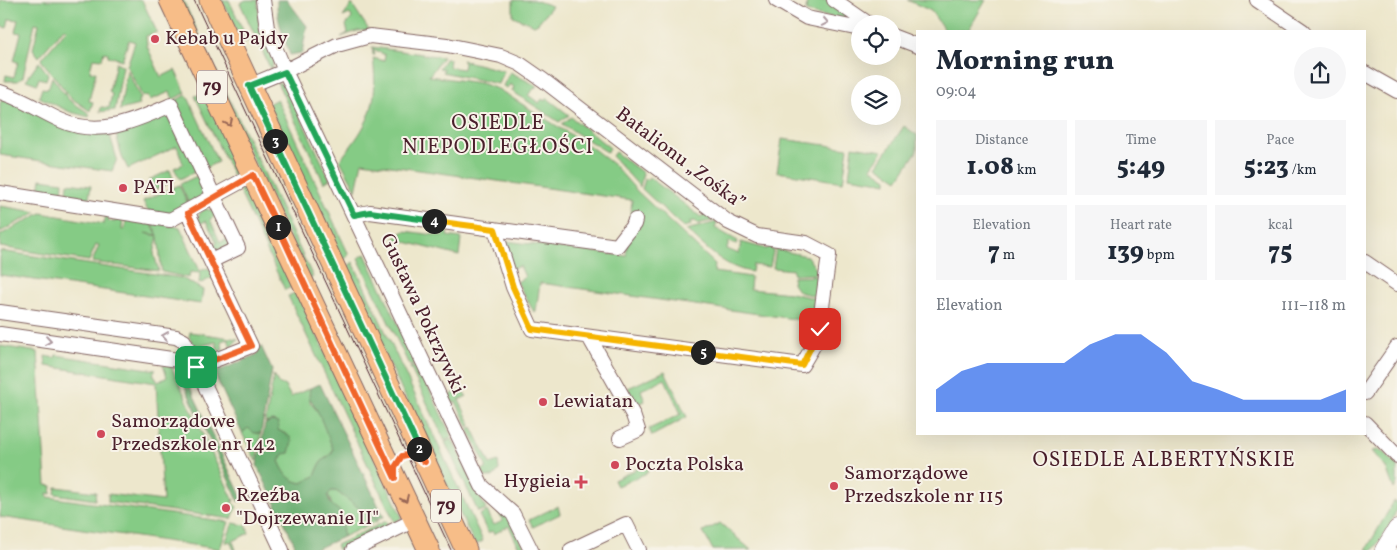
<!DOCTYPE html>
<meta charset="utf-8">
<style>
body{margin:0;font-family:Vollkorn,serif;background:#f6f6f7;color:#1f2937;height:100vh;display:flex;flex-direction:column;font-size:19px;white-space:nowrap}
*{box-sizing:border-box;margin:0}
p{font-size:16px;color:#747a83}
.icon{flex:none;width:28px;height:28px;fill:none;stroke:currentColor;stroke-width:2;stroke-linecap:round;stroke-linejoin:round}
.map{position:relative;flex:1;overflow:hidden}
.drawer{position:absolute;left:916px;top:30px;width:450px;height:405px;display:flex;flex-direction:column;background:#fff;border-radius:0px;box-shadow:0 5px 20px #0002}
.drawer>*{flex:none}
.tools{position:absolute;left:851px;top:15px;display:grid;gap:10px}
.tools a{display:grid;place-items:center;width:50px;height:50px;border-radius:50%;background:#fff;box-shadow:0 5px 20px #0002;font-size:25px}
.pin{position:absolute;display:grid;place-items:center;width:42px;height:42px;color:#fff;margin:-21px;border-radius:10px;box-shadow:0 2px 8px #0006}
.km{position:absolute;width:25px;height:25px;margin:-12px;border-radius:50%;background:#222;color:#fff;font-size:14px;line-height:25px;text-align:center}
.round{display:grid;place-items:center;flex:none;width:52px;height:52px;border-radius:26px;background:#f6f6f7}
.headline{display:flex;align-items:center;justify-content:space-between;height:85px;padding:0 20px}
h1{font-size:28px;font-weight:800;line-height:38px}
.figures{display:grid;grid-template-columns:repeat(3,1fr);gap:8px;height:85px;padding:5px 20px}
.figures div{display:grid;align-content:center;border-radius:0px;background:#f6f6f7;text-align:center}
.figures b{font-size:25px;font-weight:800}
.figures small{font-size:14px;font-weight:400}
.figures p{font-size:14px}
.chart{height:140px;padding:10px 20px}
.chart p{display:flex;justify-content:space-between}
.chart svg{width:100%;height:90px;margin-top:5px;fill:#2563eb;opacity:.7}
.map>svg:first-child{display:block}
.green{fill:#85cb85;stroke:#687558}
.forest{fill:#6caf72;stroke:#5b674e}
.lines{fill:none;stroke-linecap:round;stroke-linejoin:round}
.minor-casing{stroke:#836563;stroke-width:16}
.tertiary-casing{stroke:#836563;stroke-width:19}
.primary-casing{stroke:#836563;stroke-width:23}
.minor{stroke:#fff;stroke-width:14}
.tertiary{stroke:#fff;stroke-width:18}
.primary{stroke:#f7bd88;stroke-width:21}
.tram{stroke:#4a1f2b;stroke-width:1}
.oneway{stroke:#ae9aa0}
.oneway2{stroke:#986655}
.split-1-casing{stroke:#fff;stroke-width:10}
.split-2-casing{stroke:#fff;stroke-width:10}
.split-3-casing{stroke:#fff;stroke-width:10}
.split-4-casing{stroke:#fff;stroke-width:10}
.split-5-casing{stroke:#fff;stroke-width:10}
.split-6-casing{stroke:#fff;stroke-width:10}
.split-1{stroke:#f0652b;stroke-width:6}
.split-2{stroke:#f0652b;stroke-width:6}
.split-3{stroke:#22a559;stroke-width:6}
.split-4{stroke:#22a559;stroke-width:6}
.split-5{stroke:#f5b400;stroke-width:6}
.split-6{stroke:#f5b400;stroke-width:6}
.poi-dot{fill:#d1495b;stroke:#f7f3e8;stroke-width:2}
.labels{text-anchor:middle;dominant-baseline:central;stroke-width:4;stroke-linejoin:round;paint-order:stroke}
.shield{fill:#f7f3e8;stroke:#7e5f64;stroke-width:1}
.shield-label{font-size:19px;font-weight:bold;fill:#4a1f2b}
.poi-label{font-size:20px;fill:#4a1f2b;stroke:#f7f3e8;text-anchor:start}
.street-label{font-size:20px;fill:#4a1f2b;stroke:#f7f3e8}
.neighbourhood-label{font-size:21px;letter-spacing:1px;fill:#4a1f2b;stroke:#f7f3e8}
</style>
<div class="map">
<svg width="1397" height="550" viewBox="0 0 1397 550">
<rect width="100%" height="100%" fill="#f7f3e8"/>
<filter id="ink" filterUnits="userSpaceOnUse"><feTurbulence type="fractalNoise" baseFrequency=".02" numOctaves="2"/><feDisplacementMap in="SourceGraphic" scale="10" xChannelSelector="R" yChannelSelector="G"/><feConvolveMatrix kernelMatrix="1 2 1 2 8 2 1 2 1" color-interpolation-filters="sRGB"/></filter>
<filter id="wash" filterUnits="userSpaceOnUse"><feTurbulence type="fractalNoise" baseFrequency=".0096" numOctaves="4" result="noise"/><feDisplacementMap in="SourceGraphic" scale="20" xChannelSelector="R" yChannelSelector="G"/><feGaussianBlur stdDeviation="1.12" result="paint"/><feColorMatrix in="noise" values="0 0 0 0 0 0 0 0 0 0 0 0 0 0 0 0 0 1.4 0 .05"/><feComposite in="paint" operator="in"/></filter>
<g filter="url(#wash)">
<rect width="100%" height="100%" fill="#ede7cc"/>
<path class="green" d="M0 0H142L157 32 146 36 147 46 161 77 175 70 186 93 173 99 170 92 150 100 149 97 142 96 127 66 135 42 129 40 122 60 108 56V53L104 52 102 59 93 58 90 71 96 72 89 101 93 102 90 111 71 98 41 60 67 29 64 28 39 57 33 49 39 24 35 23 23 77 18 81H5L6 75 14 77 18 62 14 61 21 33 15 32 18 20 9 19 7 28 0 26Z
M178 0H183L313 277 309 279Z
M222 0H229L248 41 242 43Z
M246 0H258L259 26 274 60 271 70 240 3Z
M513 0H534L552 6 538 23 534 25 513 16Z
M807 0H828L863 24 806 12Z
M907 0H986L968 31H945L931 11Z
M352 4 369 30 357 31 341 37 348 33 346 25 352 18 350 14 343 17Z
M372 47 443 57 429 76 480 83 498 89 595 150 614 165 638 192 715 264 714 272 751 277 750 289 791 293 818 299 815 322 540 283 536 311 534 312 517 282 525 277 520 266 512 269 506 241 626 256 632 200 362 162 356 190 340 160C369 124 379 106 373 58L384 61 385 55 373 49 375 55H373Z
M446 58 450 59 449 67 463 69 464 63 462 60 504 71 498 84 442 72 444 69 439 68Z
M39 62 48 74 46 80 39 78 37 84 26 80Z
M116 62 123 66 115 110 100 112 101 107 109 108 112 94 109 92Z
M127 70 141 99 138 100 139 105 120 110Z
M510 72 537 86 528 95 539 103 542 99 545 101 547 98 569 115 559 122 512 91 514 87 510 84 507 88 503 86Z
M52 77 69 100 90 114 89 117 70 112 39 97 42 88 48 89Z
M277 82 285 85 330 179 324 183Z
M201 94 219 118 241 171 234 178 195 96Z
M187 95 218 162 205 168 174 101Z
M4 98 109 132 117 159 112 171 0 155V103Z
M277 99 349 255 342 262 268 104Z
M162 115 173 119 199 170 180 179 174 168 183 164 177 146 128 169 122 157 115 130Z
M571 117 610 148 607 152 562 124Z
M904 126 917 135V151L898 180 877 166Z
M782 139 848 148 843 182 777 172Z
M853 146 883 151 871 168 887 179V183L849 177Z
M615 152 643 173 640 187 612 156Z
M170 170 174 181 154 190 149 180Z
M199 175 206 187 205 196 190 206 180 184Z
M649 177 701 217 707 211 715 220 698 224 695 221 689 222 692 225 683 227 642 189 645 179 648 180Z
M41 179 63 182 62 194 39 190Z
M68 183 91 186 89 198 67 194Z
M179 185 189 206 173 214 148 211 143 201Z
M244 186 248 187 294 286 285 290 238 188Z
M0 206 37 212 0 232Z
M206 209 214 211 217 215 210 219 220 242 228 239 229 246 215 252 210 247 217 243 206 221 199 224C197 216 199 212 206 209Z
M41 213 104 224 106 215 109 216 108 221 115 222 116 217 123 218 122 230 125 229 126 218 150 222 158 235 145 233 158 236 154 254 159 271 92 262 99 245H96L89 261 0 247V235Z
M717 222 715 228 738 241 737 244 729 242 727 249 739 254 741 242 767 249 775 242 770 267 753 265 752 272C724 268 707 248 686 230Z
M152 223 180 227 200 271 208 268 216 276 199 284 200 273 190 272 189 278 162 272C158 253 162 239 152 223Z
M444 228H448L447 236 461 238 459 256 394 239 404 231 443 236Z
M777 242 780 244 779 250 807 256 816 269 817 274 793 275V270L773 268Z
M0 251 182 278 203 290 201 304 0 275Z
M365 254 418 366 409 365 358 258Z
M353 262 483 541 475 545 345 269Z
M822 276 817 277 816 284 821 285 819 297 799 292 792 283 793 277Z
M297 292 402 517 395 523 288 296Z
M190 332 238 339 231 347 228 339 221 341 223 349 218 351 216 342 200 346 198 348 203 357 189 337Z
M0 346 38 352 46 485 52 486 51 494 47 493 48 497 229 522 220 549 0 517Z
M56 355 156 370 153 373 158 382 167 377 163 365 171 366 234 501 231 502 237 506 232 519 108 502V494L163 501 156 383 46 366 45 356 55 358Z
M410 367 419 368 452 437 445 441Z
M665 371 687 417 652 436 649 429 681 414 665 379 641 390 645 401 636 405 628 388Z
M274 375 278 383 285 386 291 397 310 388V402L318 412 329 436 333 449 332 453 321 462 315 476 302 483C289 481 284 473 279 461L283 454 289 453 286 434 278 430V423L272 421 265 423Z
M459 391 467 396 459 400 471 425 468 427 456 402 448 405 450 395Z
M472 427 490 464 498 461 499 470 493 477H486L480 472 486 469V466L468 429Z
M248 428 258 434 261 433 256 461 242 433Z
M452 439 486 509 478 512 445 442Z
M1378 450 1385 453 1397 466V483L1394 489 1386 468 1372 451Z
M645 465 648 469 647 473 617 486 614 480Z
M56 487 96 492 95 500 55 494Z
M330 491H336L374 519 379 520 343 537 342 517 337 509 333 508 328 494Z
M1394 501 1397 503C1397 518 1382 537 1373 550H1366Z
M558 506 560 514 533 527 529 520Z
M496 507 507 514 526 550H520L509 526 494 534 492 531 488 533 479 515 487 511 494 525 503 521Z
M386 521 388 526 338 550 336 545Z
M233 523 246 525 249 533 233 541 236 550H234L230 541 225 543Z
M720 523 751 550H713L703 532Z"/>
<path class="forest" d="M277 0H287L307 26 302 53 290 55C284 37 276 20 277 0Z
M261 346 272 370 261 433H254L248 428 242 433 214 373 258 354 256 348Z
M320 384 384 517 374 519C361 510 349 500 336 491H331L328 495C329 505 333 506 341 512L343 537 314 550H294L293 547 295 545 257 465 265 424 272 421 278 423V430L290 437 292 442 289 453 283 454 279 461C284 473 289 481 302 483L315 476 321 462 332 453 333 449 318 412 309 397 310 388Z
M189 385 242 498 239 502 185 387Z"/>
</g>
<g filter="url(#ink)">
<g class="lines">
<g class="minor-casing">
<path id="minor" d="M263 0 267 28 285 71 482 486 513 514 531 550
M776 0 807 18 860 29
M834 0 869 24
M1257 0 1303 31
M892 36 918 46
M1365 73 1397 91
M249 86 285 71 337 45 370 36 447 45 501 56 520 64 543 80 728 222 757 236 806 243 829 255 819 329 815 343 802 365 532 329 513 287 495 229
M0 92C21 98 40 111 60 120 99 138 135 121 171 105L238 248 211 261
M0 193 170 220 253 175
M188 213 251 346 197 367
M354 215 370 212 617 246 634 224 635 220
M1365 262 1397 284
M0 312 176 337 184 341 282 550
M0 334 185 361 197 367
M589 337 633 415 638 430 620 438
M1365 393 1397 347
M1365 423 1397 456
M353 550 415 520
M571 550 626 524 639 550"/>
</g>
<g class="tertiary-casing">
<path id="tertiary" d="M1384 550 1397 529"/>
</g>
<g class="primary-casing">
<path id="primary" d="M170 0 429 550
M210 0 466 550"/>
</g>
<use href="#minor" class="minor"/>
<use href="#tertiary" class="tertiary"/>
<use href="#primary" class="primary"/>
<path class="tram" d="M194 0 451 550"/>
</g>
<defs><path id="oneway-chevron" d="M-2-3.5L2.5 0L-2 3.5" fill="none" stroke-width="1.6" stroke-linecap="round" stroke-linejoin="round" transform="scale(1.25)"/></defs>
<g class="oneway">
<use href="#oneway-chevron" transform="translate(825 22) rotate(11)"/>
<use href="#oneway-chevron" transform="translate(165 336) rotate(-172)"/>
<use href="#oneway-chevron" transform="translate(48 341) rotate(8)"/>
</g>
<g class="oneway2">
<use href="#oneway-chevron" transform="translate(229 123) rotate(65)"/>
<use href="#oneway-chevron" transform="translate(405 499) rotate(65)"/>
</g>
</g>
<g class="lines" filter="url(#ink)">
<g class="split-1-casing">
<path id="split-1" d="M196 367 251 346 188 213 253 175 278 227"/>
</g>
<g class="split-2-casing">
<path id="split-2" d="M278 227 395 478V467L402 456 412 454 425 462 419 449"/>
</g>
<g class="split-3-casing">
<path id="split-3" d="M275 141 419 449"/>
</g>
<g class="split-4-casing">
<path id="split-4" d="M275 141 249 86 285 72 354 215 370 212 434 221"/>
</g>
<g class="split-5-casing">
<path id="split-5" d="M434 221 495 229 513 287 532 329 703 352"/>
</g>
<g class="split-6-casing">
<path id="split-6" d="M703 352 802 365 820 329"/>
</g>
<use href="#split-1" class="split-1"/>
<use href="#split-2" class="split-2"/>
<use href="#split-3" class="split-3"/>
<use href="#split-4" class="split-4"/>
<use href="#split-5" class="split-5"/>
<use href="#split-6" class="split-6"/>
</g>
<g class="poi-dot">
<circle cx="155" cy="39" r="5"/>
<circle cx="123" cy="188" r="5"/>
<circle cx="543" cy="402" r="5"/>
<circle cx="101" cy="434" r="5"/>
<circle cx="615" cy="465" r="5"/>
<path d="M578.5 474.5h5v5h5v5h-5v5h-5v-5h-5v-5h5z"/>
<circle cx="834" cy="486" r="5"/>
<circle cx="226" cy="508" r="5"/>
</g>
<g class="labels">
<g class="shield">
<rect x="197" y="70.5" width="30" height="33" rx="4"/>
<rect x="431" y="489.5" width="30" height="33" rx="4"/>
</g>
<g class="shield-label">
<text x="212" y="87">79</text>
<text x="446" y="506">79</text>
</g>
<g class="poi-label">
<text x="165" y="39">Kebab u Pajdy</text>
<text x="133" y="188">PATI</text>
<text x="553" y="402">Lewiatan</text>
<text x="111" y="422">Samorządowe<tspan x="111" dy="23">Przedszkole nr 142</tspan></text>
<text x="625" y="465">Poczta Polska</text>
<text x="844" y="474">Samorządowe<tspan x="844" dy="23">Przedszkole nr 115</tspan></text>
<text x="571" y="482" text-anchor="end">Hygieia</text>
<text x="236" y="496">Rzeźba<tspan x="236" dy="23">"Dojrzewanie II"</tspan></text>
</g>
<g class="street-label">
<text transform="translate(680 159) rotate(37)">Batalionu „Zośka”</text>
<text transform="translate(422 314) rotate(65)">Gustawa Pokrzywki</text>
</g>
<g class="neighbourhood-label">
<text x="498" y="123">OSIEDLE<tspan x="498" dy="24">NIEPODLEGŁOŚCI</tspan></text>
<text x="1164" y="460">OSIEDLE ALBERTYŃSKIE</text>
</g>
</g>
</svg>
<div class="tools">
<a><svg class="icon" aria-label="locate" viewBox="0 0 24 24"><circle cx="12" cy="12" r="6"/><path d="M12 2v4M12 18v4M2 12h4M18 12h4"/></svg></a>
<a><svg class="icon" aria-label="layers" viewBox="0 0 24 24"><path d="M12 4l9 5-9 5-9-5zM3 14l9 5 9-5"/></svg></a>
</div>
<div class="pin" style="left:196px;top:367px;background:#1e9e55"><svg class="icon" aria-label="arrive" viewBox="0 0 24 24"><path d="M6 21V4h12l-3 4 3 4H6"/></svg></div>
<div class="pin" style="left:820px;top:329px;background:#d93025"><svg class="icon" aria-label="check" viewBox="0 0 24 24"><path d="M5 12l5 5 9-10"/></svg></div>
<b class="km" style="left:278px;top:227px">1</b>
<b class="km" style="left:419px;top:449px">2</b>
<b class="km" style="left:275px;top:141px">3</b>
<b class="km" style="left:434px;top:221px">4</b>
<b class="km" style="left:703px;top:352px">5</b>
<section class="drawer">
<div class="headline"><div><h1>Morning run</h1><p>09:04</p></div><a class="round"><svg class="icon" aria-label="share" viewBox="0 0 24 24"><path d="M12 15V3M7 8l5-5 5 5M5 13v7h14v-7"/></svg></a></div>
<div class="figures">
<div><p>Distance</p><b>1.08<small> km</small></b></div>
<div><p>Time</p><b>5:49</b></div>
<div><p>Pace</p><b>5:23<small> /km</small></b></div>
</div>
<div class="figures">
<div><p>Elevation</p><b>7<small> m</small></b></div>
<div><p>Heart rate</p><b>139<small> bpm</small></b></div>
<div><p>kcal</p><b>75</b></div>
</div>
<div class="chart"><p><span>Elevation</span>111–118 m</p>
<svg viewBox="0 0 160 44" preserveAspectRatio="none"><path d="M0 44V33L10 24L20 20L30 20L40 20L50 20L60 11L70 6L80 6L90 15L100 29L110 33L120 38L130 38L140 38L150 38L160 33V44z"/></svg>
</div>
</section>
</div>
